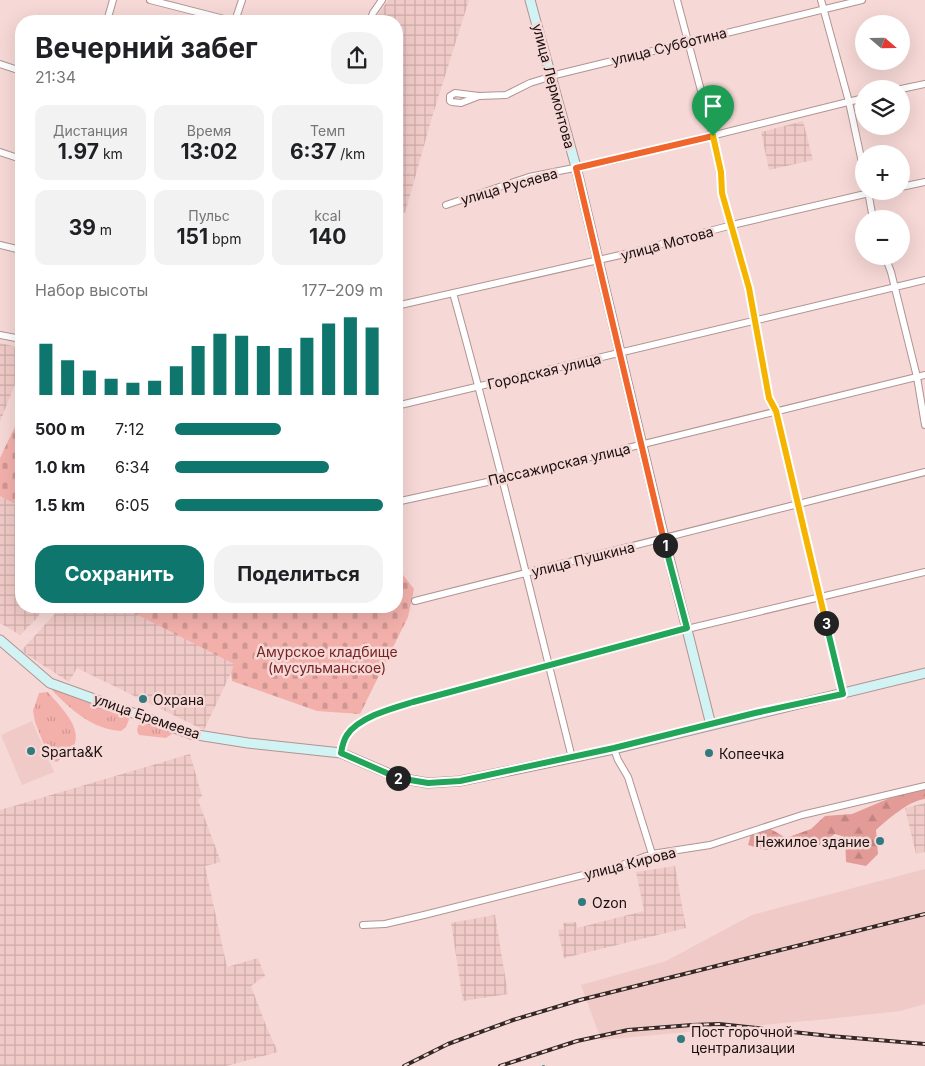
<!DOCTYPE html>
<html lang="ru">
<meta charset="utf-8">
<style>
body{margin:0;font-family:Inter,sans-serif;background:#f2f2f2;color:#202124;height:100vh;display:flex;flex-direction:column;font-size:19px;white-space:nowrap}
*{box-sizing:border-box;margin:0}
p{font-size:16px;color:#757577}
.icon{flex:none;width:28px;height:28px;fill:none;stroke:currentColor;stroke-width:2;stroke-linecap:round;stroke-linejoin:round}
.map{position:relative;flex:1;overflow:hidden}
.drawer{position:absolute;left:15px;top:15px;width:388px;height:598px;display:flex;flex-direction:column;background:#fff;border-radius:20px;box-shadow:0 5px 20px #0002}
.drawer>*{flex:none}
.needle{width:32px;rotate:110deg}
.controls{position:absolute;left:855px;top:15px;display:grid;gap:10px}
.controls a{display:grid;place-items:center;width:55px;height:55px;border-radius:50%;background:#fff;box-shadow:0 5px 20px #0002;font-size:25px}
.pin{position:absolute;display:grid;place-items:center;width:42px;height:42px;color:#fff;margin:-51px -21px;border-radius:50% 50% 50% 0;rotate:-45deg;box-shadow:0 0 5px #0007}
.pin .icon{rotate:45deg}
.km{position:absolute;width:25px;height:25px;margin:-12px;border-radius:50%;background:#222;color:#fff;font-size:14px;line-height:25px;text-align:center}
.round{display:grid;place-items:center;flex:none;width:52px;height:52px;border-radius:20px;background:#f2f2f2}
.headline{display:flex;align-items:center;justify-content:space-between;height:85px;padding:0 20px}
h1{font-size:28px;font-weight:700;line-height:38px}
.metrics{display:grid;grid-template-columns:repeat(3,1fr);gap:8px;height:85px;padding:5px 20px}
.metrics div{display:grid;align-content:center;border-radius:12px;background:#f2f2f2;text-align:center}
.metrics b{font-size:21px;font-weight:700}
.metrics small{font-size:14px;font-weight:400}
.metrics p{font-size:14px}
.chart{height:140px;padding:10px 20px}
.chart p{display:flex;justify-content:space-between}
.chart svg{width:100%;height:90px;margin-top:5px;stroke:#0f766e;stroke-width:6}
.primary-button{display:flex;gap:10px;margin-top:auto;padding:10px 20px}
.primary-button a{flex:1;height:58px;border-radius:20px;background:#0f766e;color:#fff;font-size:20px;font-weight:700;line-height:58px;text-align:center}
.primary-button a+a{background:#f2f2f2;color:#202124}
ul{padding:0 20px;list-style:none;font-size:16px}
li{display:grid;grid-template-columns:80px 60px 1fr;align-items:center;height:38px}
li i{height:12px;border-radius:6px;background:#0f766e}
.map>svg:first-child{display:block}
.built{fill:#f0cac7}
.industrial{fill:url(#industrial-grid)}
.grass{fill:url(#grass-tufts)}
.forest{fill:url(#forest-firs)}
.cemetery{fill:url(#cemetery-stones)}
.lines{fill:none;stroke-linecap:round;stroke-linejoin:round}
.stream{stroke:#409ca1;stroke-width:2}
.street-casing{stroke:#b09492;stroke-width:8}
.secondary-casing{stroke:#b09492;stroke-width:11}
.street{stroke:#fff;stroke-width:6}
.secondary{stroke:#d2f3f4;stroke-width:9}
.rail-casing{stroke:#332826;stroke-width:4}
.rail{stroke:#f6d8d6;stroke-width:2;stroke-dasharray:5.5;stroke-linecap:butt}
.split-1-casing{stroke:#fff;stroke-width:10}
.split-2-casing{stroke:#fff;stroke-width:10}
.split-3-casing{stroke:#fff;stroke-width:10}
.split-4-casing{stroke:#fff;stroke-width:10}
.split-1{stroke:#f0652b;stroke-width:6}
.split-2{stroke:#22a559;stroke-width:6}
.split-3{stroke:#22a559;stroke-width:6}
.split-4{stroke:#f5b400;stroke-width:6}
.poi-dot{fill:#317a7e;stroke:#f6d8d6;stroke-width:2}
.labels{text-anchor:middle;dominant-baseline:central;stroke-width:5;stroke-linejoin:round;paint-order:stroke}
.street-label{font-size:14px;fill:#19100f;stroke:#f6d8d6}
.park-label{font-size:14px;fill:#762324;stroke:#f6d8d6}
.poi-label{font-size:14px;fill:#19100f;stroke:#f6d8d6;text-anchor:start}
</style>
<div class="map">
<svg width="925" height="1066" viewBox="0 0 925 1066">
<defs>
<pattern id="industrial-grid" width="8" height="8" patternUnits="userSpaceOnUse" patternTransform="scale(1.25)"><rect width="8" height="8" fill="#f0cac7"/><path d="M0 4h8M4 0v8" fill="none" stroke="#cdacaa"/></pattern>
<pattern id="grass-tufts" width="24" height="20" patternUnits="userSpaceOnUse" patternTransform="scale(1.25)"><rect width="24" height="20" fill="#f3b0ab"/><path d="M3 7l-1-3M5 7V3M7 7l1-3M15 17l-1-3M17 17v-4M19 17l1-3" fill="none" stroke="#d09692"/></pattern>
<pattern id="forest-firs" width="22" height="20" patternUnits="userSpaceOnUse" patternTransform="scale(1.25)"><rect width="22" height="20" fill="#e39b97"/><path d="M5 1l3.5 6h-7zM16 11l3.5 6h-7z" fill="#c28481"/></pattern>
<pattern id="cemetery-stones" width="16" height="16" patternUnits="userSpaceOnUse" patternTransform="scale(1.25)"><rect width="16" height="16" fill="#f3b0ab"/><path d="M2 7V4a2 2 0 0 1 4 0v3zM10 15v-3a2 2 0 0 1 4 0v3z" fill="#d09692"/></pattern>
</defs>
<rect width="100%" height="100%" fill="#f6d8d6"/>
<path class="built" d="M32 721 54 772 22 785 1 735Z
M925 869V1004L900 1011 828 1019 601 1040 581 985 666 961 752 915Z"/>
<path class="industrial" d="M388 0H469L433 114 405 213 396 211V21H374Z
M803 121 813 160 769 170 761 132Z
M0 343 21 348V369L0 422Z
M0 496 21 507V606H44L38 617 20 635 0 623Z
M62 606H125L124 608 235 664 204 730 77 668 69 682 21 651Z
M190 754 202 796 198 800 221 862 205 866 227 967 258 958 265 976 251 986 267 1028 278 1052 226 1066H0V810Z
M925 803V852L916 854 905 808Z
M675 866 686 928 564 958 558 930 564 929 563 923 576 922 577 928 644 911 636 872Z
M495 915 508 994 463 1001 451 923Z"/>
<path class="grass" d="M53 689 128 716 130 717 126 727 121 731C92 729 71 710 52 690Z
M48 692C58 705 83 726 74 746 71 752 63 757 57 762L50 760 35 722 33 711 39 693Z
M143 721 172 732V734L166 738 139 735C135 729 138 725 143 721Z"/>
<path class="forest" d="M925 789V799C910 800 887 820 876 830L878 854 866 866 846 862 845 837 835 834 818 846 774 848 765 850 748 845 751 834 769 828 786 838 811 829 825 816 852 814 890 798Z"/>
<path class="cemetery" d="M21 414V507L0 496V458Z
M396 566 414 589 408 617 360 714 317 711 232 681 231 673 234 664 124 608 125 606H396Z"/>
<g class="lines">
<path class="stream" d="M543 1066H544"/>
<g class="street-casing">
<path id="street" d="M150 0 232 21
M677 0 713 136 721 172 722 193 749 288 769 398 776 411 843 694
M821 0 849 102 864 172
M107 21 113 0
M235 21 242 0
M370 21 373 13 382 0
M0 64 21 71
M901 89 925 84
M479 96 461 103 452 102 450 101V96L455 93 479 96 506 95 530 83 559 74 862 0
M0 152 21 159
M901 187 925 182
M868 191 873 219
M446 205 529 177 614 160 864 98
M0 245 21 250
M885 256 891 272 917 377 925 425
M453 293C496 447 533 603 572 758
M396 306 629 253 732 225 878 191
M0 335 21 339
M396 406 925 280
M396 502 501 479 925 375
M415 601 925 472
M614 749 618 760 628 777 652 854
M341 753C342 747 343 740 347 735 358 717 393 708 413 702L687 629 925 572
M363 925 385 924 424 915 619 866 652 854 710 845 802 815 925 786"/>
</g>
<g class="secondary-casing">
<path id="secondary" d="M530 0 576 167 664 538 711 725
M0 640 50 683 191 734 248 743 341 753 399 778 428 783 460 781 614 749 925 673"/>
</g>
<use href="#street" class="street"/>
<use href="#secondary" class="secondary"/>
<g class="rail-casing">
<path id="rail" d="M404 1066 448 1044 513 1020 580 1000 925 914
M500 1066 577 1041 628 1030 692 1025 719 1024 830 1036 925 1044"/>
</g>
<use href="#rail" class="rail"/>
</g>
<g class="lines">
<g class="split-1-casing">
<path id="split-1" d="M665 545 576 168 713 136"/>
</g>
<g class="split-2-casing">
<path id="split-2" d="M398 778 341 753C342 747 343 741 347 735 359 717 393 708 413 702L687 628 665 545"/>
</g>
<g class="split-3-casing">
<path id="split-3" d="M398 778 428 783 460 781 614 748 755 713 843 694 826 623"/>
</g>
<g class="split-4-casing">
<path id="split-4" d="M713 136 721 172 722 193 749 288 769 398 776 411 826 623"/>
</g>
<use href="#split-1" class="split-1"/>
<use href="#split-2" class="split-2"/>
<use href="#split-3" class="split-3"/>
<use href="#split-4" class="split-4"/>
</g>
<g class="poi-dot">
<circle cx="143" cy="699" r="5"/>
<circle cx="31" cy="751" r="5"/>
<circle cx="709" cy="753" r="5"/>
<circle cx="880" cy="841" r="5"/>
<circle cx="582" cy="902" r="5"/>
<circle cx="681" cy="1039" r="5"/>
</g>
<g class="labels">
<g class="street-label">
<text transform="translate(669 46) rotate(-14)">улица Субботина</text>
<text transform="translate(554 86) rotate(75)">улица Лермонтова</text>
<text transform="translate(509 186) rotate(-16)">улица Русяева</text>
<text transform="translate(667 243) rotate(-15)">улица Мотова</text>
<text transform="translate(544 371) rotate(-13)">Городская улица</text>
<text transform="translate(559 464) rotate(-13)">Пассажирская улица</text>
<text transform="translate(583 559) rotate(-14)">улица Пушкина</text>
<text transform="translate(147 716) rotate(19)">улица Еремеева</text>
<text transform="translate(630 863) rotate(-14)">улица Кирова</text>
</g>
<g class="park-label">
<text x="327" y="651">Амурское кладбище<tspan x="327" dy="16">(мусульманское)</tspan></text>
</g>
<g class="poi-label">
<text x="153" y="699">Охрана</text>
<text x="41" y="751">Sparta&amp;K</text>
<text x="719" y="753">Копеечка</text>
<text x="870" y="841" text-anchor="end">Нежилое здание</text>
<text x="592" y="902">Ozon</text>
<text x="691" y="1031">Пост горочной<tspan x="691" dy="16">централизации</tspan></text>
</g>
</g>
</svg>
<div class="controls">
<a><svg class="needle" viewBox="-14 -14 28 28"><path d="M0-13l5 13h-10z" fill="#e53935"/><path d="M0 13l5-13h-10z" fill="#757577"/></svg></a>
<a><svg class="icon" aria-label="layers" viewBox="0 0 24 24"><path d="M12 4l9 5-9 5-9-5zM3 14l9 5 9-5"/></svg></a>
<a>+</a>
<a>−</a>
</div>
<div class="pin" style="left:713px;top:136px;background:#1e9e55"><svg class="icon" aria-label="arrive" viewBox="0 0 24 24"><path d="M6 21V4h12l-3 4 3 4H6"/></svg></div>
<b class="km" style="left:665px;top:545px">1</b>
<b class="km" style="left:398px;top:778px">2</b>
<b class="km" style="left:826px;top:623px">3</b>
<section class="drawer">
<div class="headline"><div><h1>Вечерний забег</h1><p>21:34</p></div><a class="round"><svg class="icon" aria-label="share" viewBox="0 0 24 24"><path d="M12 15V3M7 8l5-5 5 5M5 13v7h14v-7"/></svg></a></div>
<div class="metrics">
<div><p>Дистанция</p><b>1.97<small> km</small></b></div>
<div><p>Время</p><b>13:02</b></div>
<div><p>Темп</p><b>6:37<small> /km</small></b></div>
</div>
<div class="metrics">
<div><b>39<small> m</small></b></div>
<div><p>Пульс</p><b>151<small> bpm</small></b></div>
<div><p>kcal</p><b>140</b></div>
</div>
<div class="chart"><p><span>Набор высоты</span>177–209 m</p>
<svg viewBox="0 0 160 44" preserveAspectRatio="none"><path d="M5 44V19M15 44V27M25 44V32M35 44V36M45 44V38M55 44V37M65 44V30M75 44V20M85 44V14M95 44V15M105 44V20M115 44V21M125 44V16M135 44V9M145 44V6M155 44V11"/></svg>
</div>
<ul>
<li><b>500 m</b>7:12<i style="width:51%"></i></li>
<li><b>1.0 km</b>6:34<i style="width:74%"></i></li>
<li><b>1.5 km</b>6:05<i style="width:100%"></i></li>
</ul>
<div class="primary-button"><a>Сохранить</a><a>Поделиться</a></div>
</section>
</div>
